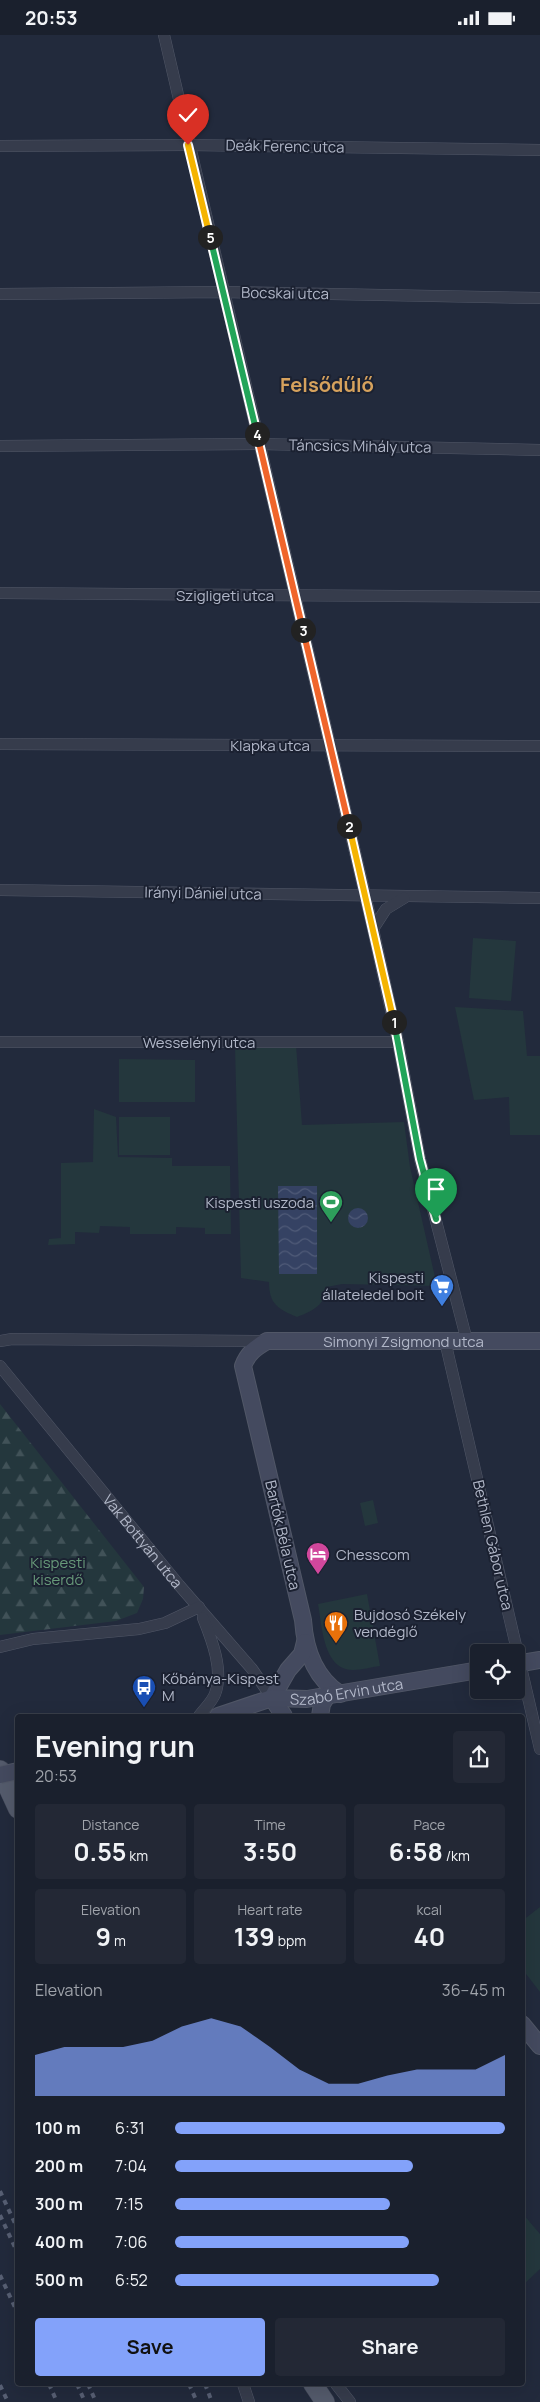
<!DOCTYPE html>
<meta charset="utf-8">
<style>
body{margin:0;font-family:Manrope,sans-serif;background:#232835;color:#f1f3f6;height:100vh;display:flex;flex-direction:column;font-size:19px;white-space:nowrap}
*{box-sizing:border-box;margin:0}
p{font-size:16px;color:#9fa3aa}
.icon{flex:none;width:28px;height:28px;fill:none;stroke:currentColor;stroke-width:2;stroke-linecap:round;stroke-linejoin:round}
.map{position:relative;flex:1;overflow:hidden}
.drawer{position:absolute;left:15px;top:1679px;width:510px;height:672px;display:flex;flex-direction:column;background:#1a202d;border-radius:5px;box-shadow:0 5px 20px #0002,0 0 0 1px #383e49}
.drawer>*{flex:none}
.buttons{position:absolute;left:470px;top:1609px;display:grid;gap:10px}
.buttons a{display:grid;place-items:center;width:55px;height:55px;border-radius:5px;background:#1a202d;box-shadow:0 5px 20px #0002,0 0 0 1px #383e49;font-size:25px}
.pin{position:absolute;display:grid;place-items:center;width:42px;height:42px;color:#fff;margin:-51px -21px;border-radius:50% 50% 50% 0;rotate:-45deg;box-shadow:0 0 5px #0007}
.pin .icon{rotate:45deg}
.km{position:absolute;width:25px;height:25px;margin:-12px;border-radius:50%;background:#222;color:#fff;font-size:14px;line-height:25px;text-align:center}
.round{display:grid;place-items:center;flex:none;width:52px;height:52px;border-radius:5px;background:#232835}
.summary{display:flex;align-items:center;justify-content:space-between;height:85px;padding:0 20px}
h1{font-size:28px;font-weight:700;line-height:38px}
.figures{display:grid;grid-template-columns:repeat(3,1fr);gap:8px;height:85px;padding:5px 20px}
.figures div{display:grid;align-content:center;border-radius:5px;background:#232835;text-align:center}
.figures b{font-size:25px;font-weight:700}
.figures small{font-size:14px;font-weight:400}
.figures p{font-size:14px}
.chart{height:140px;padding:10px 20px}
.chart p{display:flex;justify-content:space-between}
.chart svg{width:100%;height:90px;margin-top:5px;fill:#83a2fa;opacity:.7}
.cta{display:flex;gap:10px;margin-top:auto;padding:10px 20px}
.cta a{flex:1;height:58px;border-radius:5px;background:#83a2fa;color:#111;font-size:20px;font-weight:700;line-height:58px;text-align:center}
.cta a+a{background:#232835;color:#f1f3f6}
ul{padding:0 20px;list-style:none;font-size:16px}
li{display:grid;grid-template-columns:80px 60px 1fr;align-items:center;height:38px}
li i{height:12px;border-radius:6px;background:#83a2fa}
.status{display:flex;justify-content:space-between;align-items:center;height:35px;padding:0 25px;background:#1a202d;direction:ltr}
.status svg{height:14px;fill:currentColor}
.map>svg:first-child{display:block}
.forest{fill:url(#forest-firs)}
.green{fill:#24373d}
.water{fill:url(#water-waves)}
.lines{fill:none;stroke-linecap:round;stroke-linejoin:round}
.street-casing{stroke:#515767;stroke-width:12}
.secondary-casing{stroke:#515767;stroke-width:18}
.primary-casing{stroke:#3f4555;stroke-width:20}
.street{stroke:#363c4c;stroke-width:11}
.secondary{stroke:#444a5f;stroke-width:16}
.primary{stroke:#545b6c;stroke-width:19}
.rail{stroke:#575f73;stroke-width:4;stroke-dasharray:5 5;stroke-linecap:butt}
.secondary-bridge-casing{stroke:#515767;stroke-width:18;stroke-linecap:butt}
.secondary-bridge{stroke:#444a5f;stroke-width:16}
.split-1-casing{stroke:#fff;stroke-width:10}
.split-2-casing{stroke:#fff;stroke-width:10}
.split-3-casing{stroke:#fff;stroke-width:10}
.split-4-casing{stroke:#fff;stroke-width:10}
.split-5-casing{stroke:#fff;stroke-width:10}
.split-6-casing{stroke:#fff;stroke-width:10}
.split-1{stroke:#22a559;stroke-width:6}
.split-2{stroke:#f5b400;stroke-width:6}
.split-3{stroke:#f0652b;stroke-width:6}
.split-4{stroke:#f0652b;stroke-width:6}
.split-5{stroke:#22a559;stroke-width:6}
.split-6{stroke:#f5b400;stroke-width:6}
.labels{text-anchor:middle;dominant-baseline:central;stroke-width:4;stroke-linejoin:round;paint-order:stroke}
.street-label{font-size:15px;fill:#b1b7c8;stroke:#1b2131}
.poi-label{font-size:15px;fill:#b1b7c8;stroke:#1b2131;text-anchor:start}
.park-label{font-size:15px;fill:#679979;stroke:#1b2131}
.district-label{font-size:20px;font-weight:bold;fill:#d6a25d;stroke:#1b2131}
</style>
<div class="status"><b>20:53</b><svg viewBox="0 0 49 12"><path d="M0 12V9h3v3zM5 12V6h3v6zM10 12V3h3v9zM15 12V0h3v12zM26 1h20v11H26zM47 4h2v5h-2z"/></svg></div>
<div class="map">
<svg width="540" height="2367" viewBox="0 0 540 2367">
<defs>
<pattern id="forest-firs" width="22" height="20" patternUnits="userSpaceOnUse" patternTransform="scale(1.25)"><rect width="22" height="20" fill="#24373d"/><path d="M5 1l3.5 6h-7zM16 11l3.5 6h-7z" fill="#415258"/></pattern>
<pattern id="water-waves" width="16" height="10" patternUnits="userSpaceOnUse" patternTransform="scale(1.25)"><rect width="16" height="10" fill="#354263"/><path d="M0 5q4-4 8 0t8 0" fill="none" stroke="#505b78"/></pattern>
</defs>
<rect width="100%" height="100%" fill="#222a3c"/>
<path class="forest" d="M0 1369 144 1552 143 1564 137 1578 116 1586 0 1600Z"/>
<path class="green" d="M473 903 516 906 511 966 469 963Z
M455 972 523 976 527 1021H540V1100H510L509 1062 474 1065Z
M296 1010 302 1090 404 1087 410 1132 437 1251 342 1249 327 1252C325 1270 313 1276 297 1282 278 1274 269 1269 269 1247L241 1243 235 1012Z
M119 1024 195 1025V1067H119Z
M94 1074 116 1082 118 1122 172 1123V1131H230L231 1199H205V1193L176 1192V1199H130V1192L100 1191 99 1198 75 1197V1209L48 1210 49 1204 61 1203V1128L93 1127Z
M119 1082H170V1120H119Z
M373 1465 378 1488 365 1491 360 1468Z
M367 1559 380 1631C371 1632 362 1635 353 1635 323 1635 322 1590 318 1569Z
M540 1872V1957L523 1935 522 1886Z
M523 2179 540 2199V2234L523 2250Z"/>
<path class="water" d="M278 1151H317V1239H279Z
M348 1183a10 10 0 1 1 20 0a10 10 0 1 1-20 0Z"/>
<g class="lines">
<g class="street-casing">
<g id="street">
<path d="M164 0 373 894 398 1007 420 1124 467 1306"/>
<path d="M0 111 188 110 540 115"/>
<path d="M0 259 223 257 540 263"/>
<path d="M0 411 259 409 540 415"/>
<path d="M0 558 540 562"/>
<path d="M0 709 540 711"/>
<path d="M0 855 540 863"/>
<path d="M373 894 386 874 404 863"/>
<path d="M0 1007H398"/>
<path d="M0 1306 12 1304 266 1306"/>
<path d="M445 1306 540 1714"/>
<path id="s1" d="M0 1331 179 1550 252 1634 272 1663"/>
<path d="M0 1612 33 1604 139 1594 165 1588 199 1572"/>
<path d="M199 1681C204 1674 212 1667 215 1659 224 1636 212 1605 203 1583"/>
<path d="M243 2349 249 2367"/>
<path d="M336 2349 350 2367"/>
</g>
</g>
<g class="secondary-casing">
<g id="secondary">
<path d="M516 1629 540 1625"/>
<path id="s2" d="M340 1659C314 1642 305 1615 303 1585L243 1331C248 1318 255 1313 267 1306H540"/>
<path d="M272 1663 288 1635 302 1619 305 1607"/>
<path d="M272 1663 284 1681"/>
<path id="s3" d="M218 1681 272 1663 307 1664 479 1635"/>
<path d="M320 1681 322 1669 327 1661"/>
<path d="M522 1989 540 2011"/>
</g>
</g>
<g class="primary-casing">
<path id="primary" d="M0 1735 18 1774
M313 2349 325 2367"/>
</g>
<use href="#street" class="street"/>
<use href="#secondary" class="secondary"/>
<use href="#primary" class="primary"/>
<path class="rail" d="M0 2156 18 2195
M0 2180 18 2219
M0 2240 18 2279
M49 2349 57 2367
M77 2349 85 2367
M88 2349 96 2367
M189 2349 197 2367
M205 2349 212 2367
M0 2350 8 2367"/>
<g class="secondary-bridge-casing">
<path id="secondary-bridge" d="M0 1740 18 1736"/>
</g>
<use href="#secondary-bridge" class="secondary-bridge"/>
</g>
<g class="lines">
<g class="split-1-casing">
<path id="split-1" d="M394 987 420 1124 436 1184"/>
</g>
<g class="split-2-casing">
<path id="split-2" d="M349 791 394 987"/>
</g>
<g class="split-3-casing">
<path id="split-3" d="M303 595 349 791"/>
</g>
<g class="split-4-casing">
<path id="split-4" d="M257 399 303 595"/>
</g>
<g class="split-5-casing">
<path id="split-5" d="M210 202 257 399"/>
</g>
<g class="split-6-casing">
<path id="split-6" d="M188 110 210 202"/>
</g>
<use href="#split-1" class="split-1"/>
<use href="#split-2" class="split-2"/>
<use href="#split-3" class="split-3"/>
<use href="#split-4" class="split-4"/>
<use href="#split-5" class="split-5"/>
<use href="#split-6" class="split-6"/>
</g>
<defs>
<g id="stadium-pin" transform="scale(1.25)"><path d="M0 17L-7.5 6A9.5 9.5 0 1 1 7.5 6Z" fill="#2e9e5b" stroke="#1b2131"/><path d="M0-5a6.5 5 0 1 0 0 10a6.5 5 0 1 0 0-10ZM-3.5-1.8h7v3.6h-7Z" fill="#fff"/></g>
<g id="supermarket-pin" transform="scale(1.25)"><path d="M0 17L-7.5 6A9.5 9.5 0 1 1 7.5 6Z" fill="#3f7fe0" stroke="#1b2131"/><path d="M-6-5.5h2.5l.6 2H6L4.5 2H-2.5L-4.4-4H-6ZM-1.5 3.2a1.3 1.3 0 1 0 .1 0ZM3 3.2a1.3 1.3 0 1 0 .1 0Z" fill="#fff"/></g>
<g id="hotel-pin" transform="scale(1.25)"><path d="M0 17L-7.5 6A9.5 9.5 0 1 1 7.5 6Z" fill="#d1479c" stroke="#1b2131"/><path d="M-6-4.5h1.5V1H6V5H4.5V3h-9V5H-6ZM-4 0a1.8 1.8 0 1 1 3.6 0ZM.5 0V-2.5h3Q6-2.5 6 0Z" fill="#fff"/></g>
<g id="restaurant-pin" transform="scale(1.25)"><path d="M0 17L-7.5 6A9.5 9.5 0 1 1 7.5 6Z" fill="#e8710a" stroke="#1b2131"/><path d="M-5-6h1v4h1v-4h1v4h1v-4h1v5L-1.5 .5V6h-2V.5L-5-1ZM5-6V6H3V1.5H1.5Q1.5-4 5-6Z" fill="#fff"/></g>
<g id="bus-pin" transform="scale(1.25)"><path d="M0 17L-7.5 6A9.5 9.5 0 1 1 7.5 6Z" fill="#1a4fb4" stroke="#1b2131"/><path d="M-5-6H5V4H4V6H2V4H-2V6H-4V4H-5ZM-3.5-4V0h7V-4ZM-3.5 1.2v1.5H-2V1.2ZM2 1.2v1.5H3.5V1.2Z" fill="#fff"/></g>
</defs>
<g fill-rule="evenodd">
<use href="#stadium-pin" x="331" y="1167"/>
<use href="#supermarket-pin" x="442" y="1251"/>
<use href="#hotel-pin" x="318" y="1519"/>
<use href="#restaurant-pin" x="336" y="1588"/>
<use href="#bus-pin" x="144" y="1652"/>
</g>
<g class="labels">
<g class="street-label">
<text transform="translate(285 111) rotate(1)">Deák Ferenc utca</text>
<text transform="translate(285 258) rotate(1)">Bocskai utca</text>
<text transform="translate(360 411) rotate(1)">Táncsics Mihály utca</text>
<text x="225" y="560">Szigligeti utca</text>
<text x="270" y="710">Klapka utca</text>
<text transform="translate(203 858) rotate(1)">Irányi Dániel utca</text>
<text x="199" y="1007">Wesselényi utca</text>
<text stroke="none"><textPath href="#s2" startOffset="519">Simonyi Zsigmond utca</textPath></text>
<text transform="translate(283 1500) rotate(77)">Bartók Béla utca</text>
<text stroke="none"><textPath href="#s1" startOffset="226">Vak Bottyán utca</textPath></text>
<text transform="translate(493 1510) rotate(77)">Bethlen Gábor utca</text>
<text stroke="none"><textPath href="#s3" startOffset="132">Szabó Ervin utca</textPath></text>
</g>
<g class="poi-label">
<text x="314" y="1167" text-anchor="end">Kispesti uszoda</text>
<text x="424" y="1242" text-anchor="end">Kispesti<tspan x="424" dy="17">állateledel bolt</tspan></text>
<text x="336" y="1519">Chesscom</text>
<text x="354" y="1579">Bujdosó Székely<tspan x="354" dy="17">vendéglő</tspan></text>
<text x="162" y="1643">Kőbánya-Kispest<tspan x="162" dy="17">M</tspan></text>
</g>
<g class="park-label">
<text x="58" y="1527">Kispesti<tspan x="58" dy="17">kiserdő</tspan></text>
</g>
<g class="district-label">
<text x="327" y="349">Felsődűlő</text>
</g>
</g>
</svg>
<div class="buttons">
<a><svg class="icon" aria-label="locate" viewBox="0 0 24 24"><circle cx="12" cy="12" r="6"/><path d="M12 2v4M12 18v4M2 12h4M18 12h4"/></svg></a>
</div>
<div class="pin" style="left:436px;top:1184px;background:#1e9e55"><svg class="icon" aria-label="arrive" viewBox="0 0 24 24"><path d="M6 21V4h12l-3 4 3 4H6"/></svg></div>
<div class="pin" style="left:188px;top:110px;background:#d93025"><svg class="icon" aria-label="check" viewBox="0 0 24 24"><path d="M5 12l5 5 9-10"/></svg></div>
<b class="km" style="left:394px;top:987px">1</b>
<b class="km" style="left:349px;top:791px">2</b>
<b class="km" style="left:303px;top:595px">3</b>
<b class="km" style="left:257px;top:399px">4</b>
<b class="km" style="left:210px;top:202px">5</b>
<section class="drawer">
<div class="summary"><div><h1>Evening run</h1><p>20:53</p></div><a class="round"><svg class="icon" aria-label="share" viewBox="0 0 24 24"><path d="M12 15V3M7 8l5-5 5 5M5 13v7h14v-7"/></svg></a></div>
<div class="figures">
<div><p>Distance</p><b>0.55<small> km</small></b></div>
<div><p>Time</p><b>3:50</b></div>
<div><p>Pace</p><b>6:58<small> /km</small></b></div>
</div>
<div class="figures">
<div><p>Elevation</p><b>9<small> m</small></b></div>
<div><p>Heart rate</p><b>139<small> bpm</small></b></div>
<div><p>kcal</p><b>40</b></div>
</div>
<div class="chart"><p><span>Elevation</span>36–45 m</p>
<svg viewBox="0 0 160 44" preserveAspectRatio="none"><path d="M0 44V24L10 20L20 20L30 20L40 17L50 10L60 6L70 10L80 20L90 31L100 38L110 38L120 34L130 31L140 31L150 31L160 24V44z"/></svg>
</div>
<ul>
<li><b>100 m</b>6:31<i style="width:100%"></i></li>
<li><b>200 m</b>7:04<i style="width:72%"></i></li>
<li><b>300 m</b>7:15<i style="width:65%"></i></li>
<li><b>400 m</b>7:06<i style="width:71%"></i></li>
<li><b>500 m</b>6:52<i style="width:80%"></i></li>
</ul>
<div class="cta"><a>Save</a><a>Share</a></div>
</section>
</div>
